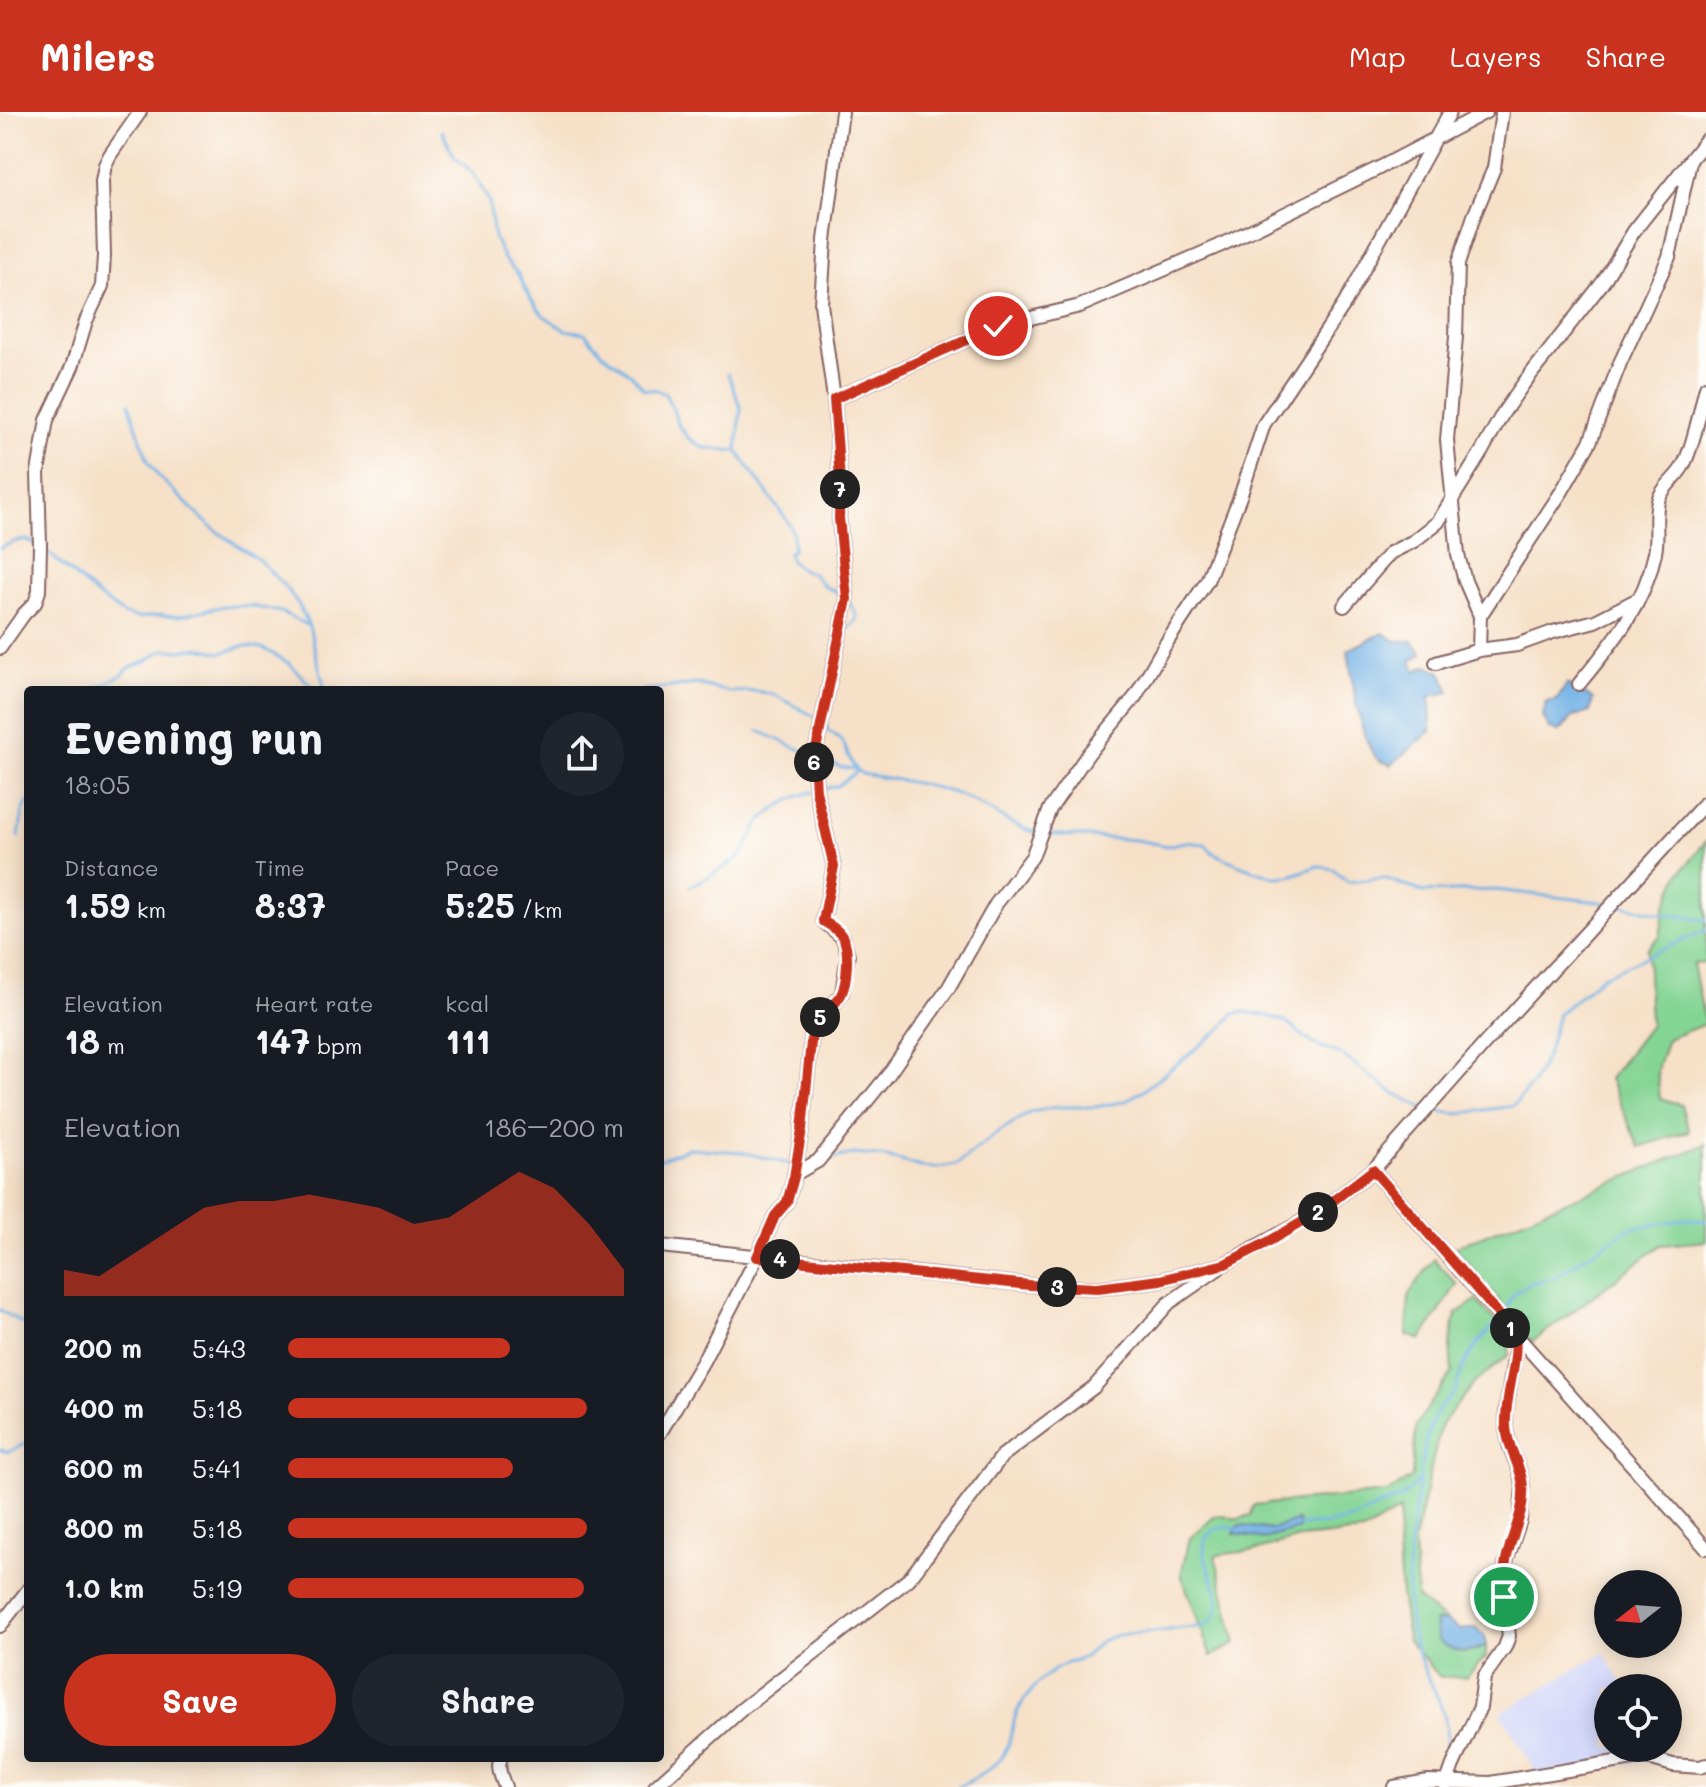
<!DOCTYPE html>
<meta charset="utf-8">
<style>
body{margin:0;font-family:Mali,sans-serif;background:#20242c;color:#f1f3f6;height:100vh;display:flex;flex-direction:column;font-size:30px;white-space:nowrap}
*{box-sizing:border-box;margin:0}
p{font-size:26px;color:#9ea1a6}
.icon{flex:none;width:44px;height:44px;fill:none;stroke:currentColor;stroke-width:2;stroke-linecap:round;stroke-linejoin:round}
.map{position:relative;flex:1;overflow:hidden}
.side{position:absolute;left:24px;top:574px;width:640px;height:1076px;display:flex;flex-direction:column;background:#171b24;border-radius:8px;box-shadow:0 4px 20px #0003}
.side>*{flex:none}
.needle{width:52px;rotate:253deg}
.tools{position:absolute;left:1594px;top:1458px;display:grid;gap:16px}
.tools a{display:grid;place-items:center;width:88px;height:88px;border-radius:50%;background:#171b24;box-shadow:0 4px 20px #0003;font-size:40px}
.pin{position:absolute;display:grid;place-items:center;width:68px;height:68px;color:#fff;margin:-34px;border:4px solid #fff;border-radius:50%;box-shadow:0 2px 8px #0007}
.km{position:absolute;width:40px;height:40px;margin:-20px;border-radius:50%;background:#222;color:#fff;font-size:22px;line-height:40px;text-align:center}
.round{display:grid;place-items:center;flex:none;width:84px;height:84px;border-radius:42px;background:#20242c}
.head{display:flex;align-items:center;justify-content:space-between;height:136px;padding:0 40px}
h1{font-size:44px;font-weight:800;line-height:60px}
.figures{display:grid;grid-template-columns:repeat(3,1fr);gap:12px;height:136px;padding:8px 40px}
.figures div{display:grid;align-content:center}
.figures b{font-size:34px;font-weight:800}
.figures small{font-size:22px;font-weight:400}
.figures p{font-size:22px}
.chart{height:224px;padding:16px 40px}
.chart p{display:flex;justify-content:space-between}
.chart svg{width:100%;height:144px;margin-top:8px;fill:#c8321e;opacity:.7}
.button{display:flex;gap:16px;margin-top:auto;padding:16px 40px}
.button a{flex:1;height:92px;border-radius:48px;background:#c8321e;color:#fff;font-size:32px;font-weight:800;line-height:92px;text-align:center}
.button a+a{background:#20242c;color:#f1f3f6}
ul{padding:0 40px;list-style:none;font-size:26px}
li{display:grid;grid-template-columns:128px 96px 1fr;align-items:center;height:60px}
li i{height:20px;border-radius:10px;background:#c8321e}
header{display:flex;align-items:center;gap:48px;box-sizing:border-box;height:112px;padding:0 40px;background:#c8321e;color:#fff}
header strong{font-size:38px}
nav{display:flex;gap:44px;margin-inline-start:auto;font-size:28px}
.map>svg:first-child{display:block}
.built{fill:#d4d8f9}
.green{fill:#84d494;stroke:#677a60;stroke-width:2;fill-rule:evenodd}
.water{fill:#73b2e6;stroke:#5e6888;stroke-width:2}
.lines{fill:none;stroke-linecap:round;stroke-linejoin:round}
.stream{stroke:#73b2e6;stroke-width:3}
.minor-casing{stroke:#866362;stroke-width:16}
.minor{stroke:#fff;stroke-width:12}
.route-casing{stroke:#fff;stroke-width:16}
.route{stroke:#c8321e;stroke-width:10}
</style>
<header>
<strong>Milers</strong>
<nav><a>Map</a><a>Layers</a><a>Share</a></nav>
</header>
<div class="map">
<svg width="1706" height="1675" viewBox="0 0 1706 1675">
<rect width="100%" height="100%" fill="#fdfcf7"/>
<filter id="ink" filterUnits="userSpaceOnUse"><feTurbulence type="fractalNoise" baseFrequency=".0125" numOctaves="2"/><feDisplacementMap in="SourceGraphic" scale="16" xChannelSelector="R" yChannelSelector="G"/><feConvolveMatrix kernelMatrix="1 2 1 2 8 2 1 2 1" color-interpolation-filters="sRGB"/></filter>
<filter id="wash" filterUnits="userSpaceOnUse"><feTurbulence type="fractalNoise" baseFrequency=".006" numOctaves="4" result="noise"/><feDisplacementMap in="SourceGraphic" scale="32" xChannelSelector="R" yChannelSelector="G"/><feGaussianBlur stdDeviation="1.8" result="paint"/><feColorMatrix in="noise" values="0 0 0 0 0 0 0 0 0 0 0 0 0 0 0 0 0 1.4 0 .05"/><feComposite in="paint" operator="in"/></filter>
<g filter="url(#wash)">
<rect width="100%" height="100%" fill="#f6e0c7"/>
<path class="built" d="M1604 1540 1625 1576H1608V1636H1660L1666 1645 1539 1666 1501 1601Z"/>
<path class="green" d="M1706 729V851L1693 852 1705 912 1667 927 1657 958 1660 986 1681 993 1689 1019 1639 1035 1609 967 1650 913 1647 837 1660 824 1665 795 1679 762Z
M1706 1032V1129L1661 1133 1532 1230 1455 1135Z
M1434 1147 1457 1172 1421 1228 1407 1223 1409 1182Z
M1476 1188 1508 1223 1509 1243 1474 1271 1441 1313 1414 1429 1417 1486 1446 1509 1435 1510 1474 1539 1486 1534V1545L1466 1565H1440L1408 1529 1401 1482 1398 1436 1400 1398 1363 1420 1299 1426 1258 1438 1215 1443 1236 1532 1211 1544 1181 1462 1190 1426 1214 1405 1222 1403 1238 1407 1251 1403 1254 1393 1387 1381 1412 1365 1416 1313 1452 1260 1450 1233 1456 1202ZM1298 1409 1264 1427 1235 1420 1240 1413 1270 1418Z"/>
<path class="water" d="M1383 521 1396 529H1412L1422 541 1411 549 1416 559 1426 554 1441 560 1450 580 1430 584 1431 619 1391 653C1387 651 1383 650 1379 648 1360 634 1351 562 1348 538Z
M1567 572 1593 587 1590 600 1573 605 1560 619 1550 617 1543 604 1546 590 1557 588Z
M1298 1408 1299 1417 1264 1427 1234 1421 1239 1413 1270 1418Z
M1446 1509 1461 1518 1476 1516 1485 1524 1486 1534C1465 1543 1456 1542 1438 1529L1435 1510Z"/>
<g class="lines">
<path class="stream" d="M442 19 454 44 473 61 489 89 494 126 504 147 518 162 530 186 543 203 565 218 585 221 602 241 631 262 644 277 657 278 665 282 673 297 677 311 688 326 704 336 737 339 788 410 793 421V437L788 441 791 449 801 457 813 462 824 474 842 483
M728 262 741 296 737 339
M129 291 148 349 158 364 212 416 259 448 287 477 299 493 308 512
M0 436C14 430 23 424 37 432
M43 436 98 484 123 502 139 506 160 503 179 504 224 494H251L281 500 309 514 325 578
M846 518 856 509V502L850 491
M92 578 122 563 130 555 146 549 163 538H184L200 536 221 541 244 534 263 536 290 552 315 578
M644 578 697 572 730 580 756 579 775 583 817 606
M826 611 828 619C851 628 844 650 862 662 897 668 939 673 971 688 994 699 1012 715 1037 721
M759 619 810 642
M817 645 840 655 855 657
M820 678 837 674 858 659
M1045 722 1136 728 1167 734 1184 730 1205 732 1212 740 1242 754 1275 765 1290 764 1318 754 1333 757 1348 770 1384 766 1423 780 1496 778 1609 791
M19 725 23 699 28 690
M690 775C705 766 726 756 739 745 749 736 751 722 759 712 769 698 796 683 813 680
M1616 792 1658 801 1706 808
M1432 998 1457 1002 1513 994 1532 972 1547 943 1558 902 1603 864 1706 818
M660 1047 689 1036 741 1040 793 1053
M823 1048 854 1042 887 1045 921 1055 939 1056 956 1053 1000 1019 1031 1000 1057 995H1095L1126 989 1145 977 1177 952 1223 915 1233 902 1243 900 1264 903 1284 909 1314 932 1342 943 1392 980 1424 996
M0 1198 28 1215
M1504 1201 1514 1182 1530 1171 1553 1166 1628 1117 1685 1107 1706 1109
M0 1338 8 1340 28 1330
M1299 1413 1329 1412 1355 1406 1375 1395 1401 1386 1419 1369
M1431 1665C1473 1610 1418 1569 1411 1517 1404 1468 1411 1415 1420 1366 1422 1353 1423 1338 1427 1324 1430 1316 1434 1304 1439 1297 1444 1290 1452 1285 1455 1278 1458 1273 1458 1266 1461 1261 1469 1239 1484 1224 1500 1207
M958 1675C976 1666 1001 1654 1008 1633 1014 1612 1013 1602 1028 1583 1037 1571 1050 1559 1065 1552 1070 1549 1077 1549 1082 1546 1089 1543 1094 1535 1100 1530 1116 1520 1135 1522 1153 1520 1163 1519 1173 1517 1183 1516 1192 1515 1205 1516 1212 1508 1235 1484 1184 1437 1213 1419 1220 1415 1229 1415 1237 1417"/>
</g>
</g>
<g filter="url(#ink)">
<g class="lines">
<g class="minor-casing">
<path id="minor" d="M834 287 998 214 1080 194 1219 134 1379 56 1486 0
M1344 494 1390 441 1414 429 1438 410 1482 339 1503 301 1524 271 1603 170 1634 119 1706 28
M1480 504 1465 469 1458 443 1447 328 1456 225 1458 152 1474 104 1494 56 1502 0
M0 536 24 502 35 491 39 479 40 434 38 360 47 308 72 255 86 209 102 174 104 144 102 69 105 53 110 43 140 0
M1479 538 1517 533 1553 520 1595 509 1638 487
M1436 551 1479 538 1480 504 1562 379 1590 330 1620 251 1669 145 1690 50
M1579 572C1612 532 1644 494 1655 441 1659 423 1653 403 1659 386 1665 372 1678 365 1684 352 1694 332 1700 298 1706 275
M1373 1058 1501 1206 1706 1436
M794 1065 802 1017 813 911 831 897 842 881 848 843 843 826 823 809 834 754 816 679 814 647 847 487 839 406 840 368 834 287 821 192 825 128 842 0
M660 1134 1029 1173 1098 1176 1160 1168 1225 1152 1316 1102 1373 1058 1487 929 1706 690
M660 1321 702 1251 757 1145 775 1104 787 1090 795 1062 818 1049 888 963 949 875 996 792 1032 745 1050 697 1088 642 1135 585 1165 533 1207 469 1241 382 1264 312 1345 191 1450 0
M0 1514 28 1478
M501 1646C496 1655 502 1666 505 1675
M655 1675 742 1597 909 1467 1002 1344 1094 1275 1169 1191 1219 1156
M1394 1675 1428 1669 1491 1671 1645 1645 1673 1653 1700 1655 1706 1653
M1445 1675 1453 1653 1480 1595 1484 1565 1505 1535 1509 1524 1504 1485 1505 1453 1520 1408 1523 1374 1519 1357 1510 1335 1506 1317V1299L1516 1235 1515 1221"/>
</g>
<use href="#minor" class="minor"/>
</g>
</g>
<g class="lines" filter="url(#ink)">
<g class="route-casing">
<path id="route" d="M998 214 834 287 840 368 839 406 847 487 814 647 816 679 834 754 823 809C830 813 839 818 843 826 850 838 847 871 841 883 834 895 823 903 813 911L802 1017 794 1065 787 1090 775 1104 757 1145 1029 1173 1098 1176 1160 1168 1225 1152 1266 1131 1316 1102 1373 1058 1515 1221C1519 1253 1504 1283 1506 1315 1507 1336 1522 1354 1523 1375 1525 1403 1509 1427 1505 1454 1503 1464 1504 1475 1504 1485"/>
</g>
<use href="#route" class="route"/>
</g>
</svg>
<div class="tools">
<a><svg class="needle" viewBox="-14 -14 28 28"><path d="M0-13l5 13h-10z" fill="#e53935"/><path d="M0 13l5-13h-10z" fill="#9ea1a6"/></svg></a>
<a><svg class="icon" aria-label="locate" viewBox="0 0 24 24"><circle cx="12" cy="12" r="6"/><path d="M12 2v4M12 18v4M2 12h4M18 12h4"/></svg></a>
</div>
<div class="pin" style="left:1504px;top:1485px;background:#1e9e55"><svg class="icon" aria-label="arrive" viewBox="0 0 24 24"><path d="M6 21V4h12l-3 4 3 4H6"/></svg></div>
<div class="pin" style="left:998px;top:214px;background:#d93025"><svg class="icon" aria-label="check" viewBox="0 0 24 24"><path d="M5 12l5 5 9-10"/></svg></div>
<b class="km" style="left:1510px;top:1216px">1</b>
<b class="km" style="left:1318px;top:1100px">2</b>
<b class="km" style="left:1057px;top:1175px">3</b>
<b class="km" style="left:780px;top:1147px">4</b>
<b class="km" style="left:820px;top:905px">5</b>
<b class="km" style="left:814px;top:650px">6</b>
<b class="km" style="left:840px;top:377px">7</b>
<section class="side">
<div class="head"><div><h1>Evening run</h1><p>18:05</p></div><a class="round"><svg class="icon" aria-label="share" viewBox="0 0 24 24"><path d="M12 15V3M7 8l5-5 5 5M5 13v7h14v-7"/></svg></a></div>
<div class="figures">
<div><p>Distance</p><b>1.59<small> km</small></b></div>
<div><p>Time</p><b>8:37</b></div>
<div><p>Pace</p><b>5:25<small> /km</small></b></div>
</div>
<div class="figures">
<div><p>Elevation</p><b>18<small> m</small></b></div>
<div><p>Heart rate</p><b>147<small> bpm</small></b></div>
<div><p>kcal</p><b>111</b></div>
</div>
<div class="chart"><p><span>Elevation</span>186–200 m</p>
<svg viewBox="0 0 160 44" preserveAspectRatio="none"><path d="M0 44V36L10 38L20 31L30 24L40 17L50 15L60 15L70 13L80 15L90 17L100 22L110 20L120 13L130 6L140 11L150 22L160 36V44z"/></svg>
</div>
<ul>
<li><b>200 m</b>5:43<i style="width:66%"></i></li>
<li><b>400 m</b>5:18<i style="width:89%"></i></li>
<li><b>600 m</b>5:41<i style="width:67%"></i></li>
<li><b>800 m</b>5:18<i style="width:89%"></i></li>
<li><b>1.0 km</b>5:19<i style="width:88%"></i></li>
</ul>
<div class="button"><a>Save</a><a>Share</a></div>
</section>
</div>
